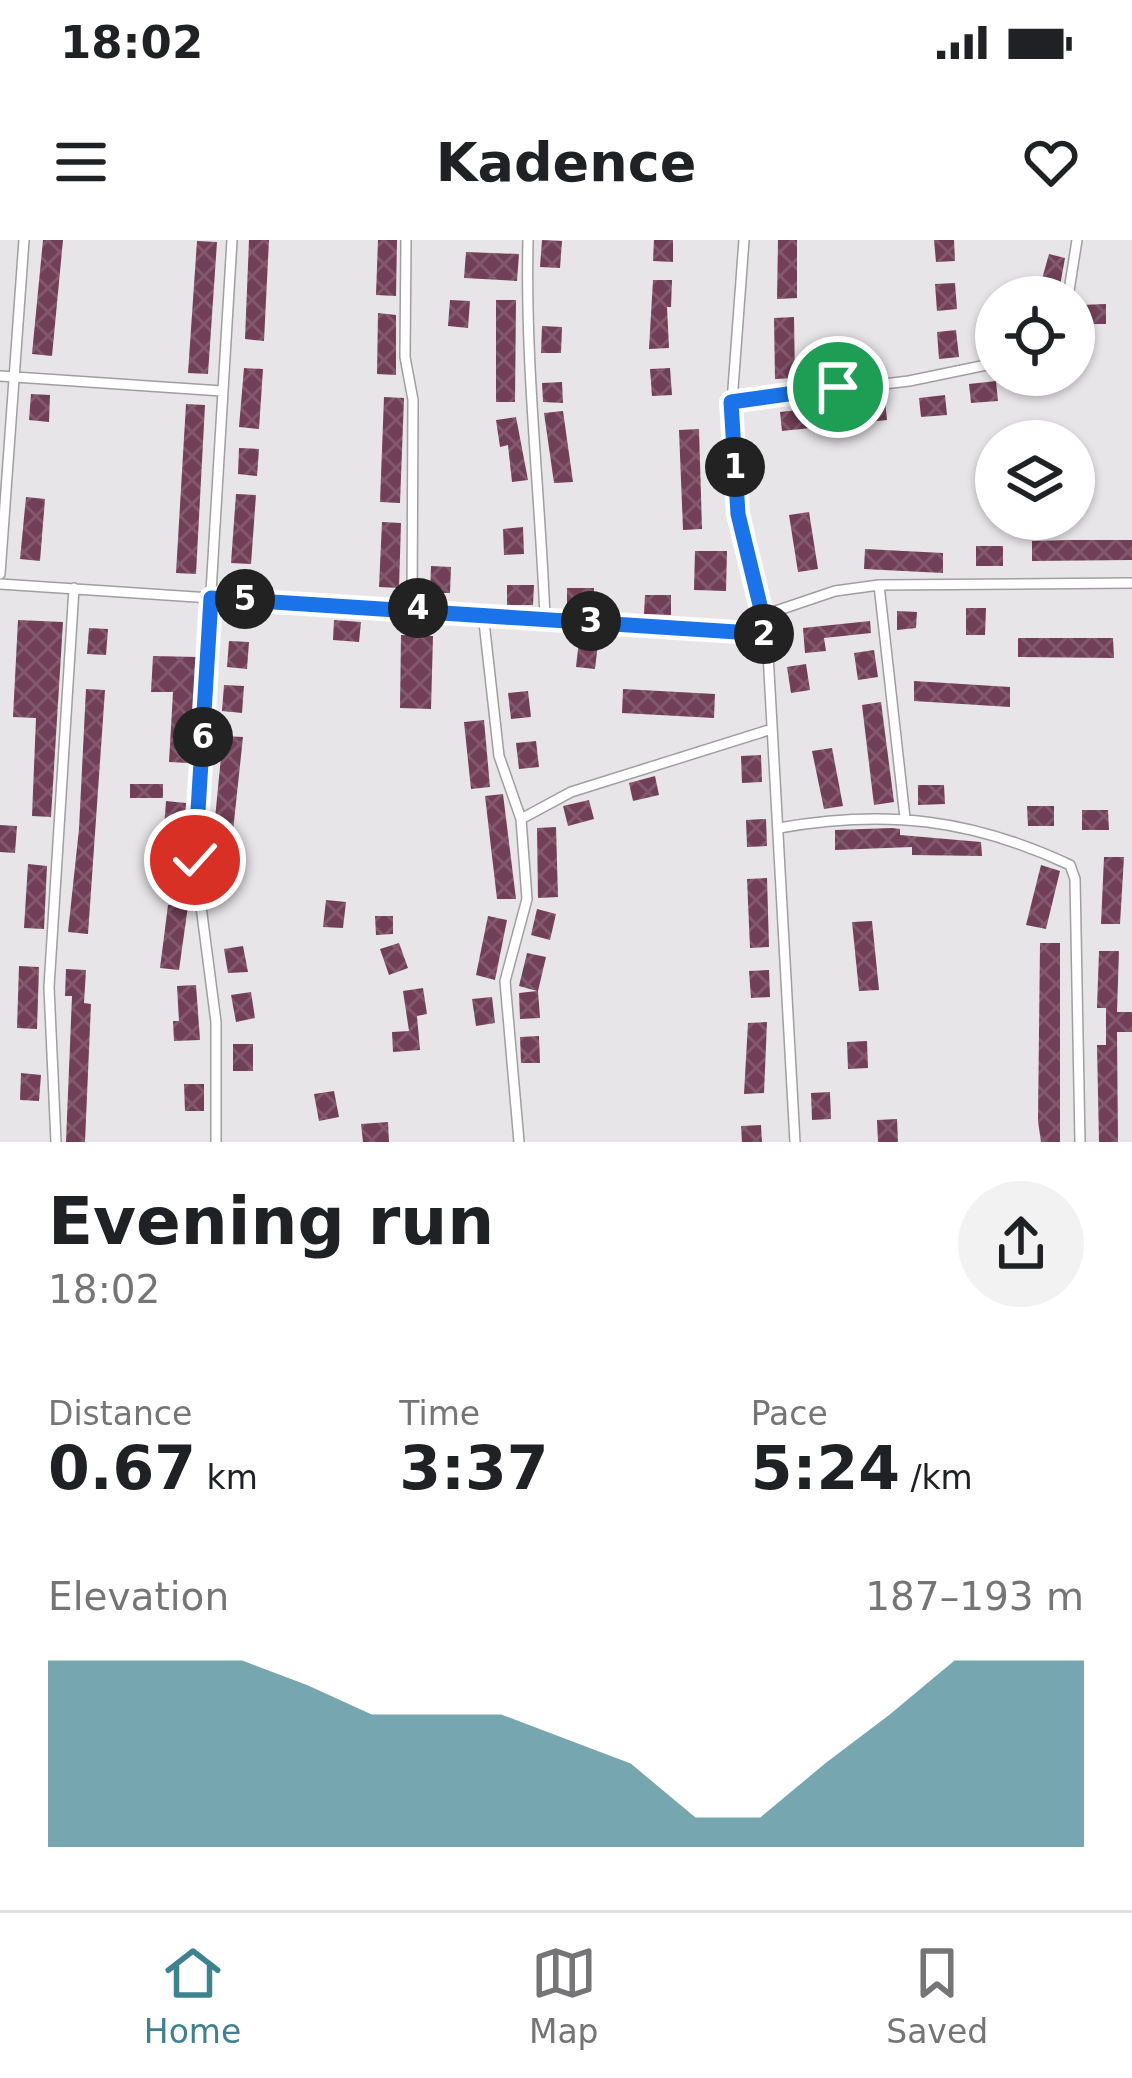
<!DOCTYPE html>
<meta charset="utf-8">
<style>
body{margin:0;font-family:"DejaVu Sans",sans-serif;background:#f2f2f2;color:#202124;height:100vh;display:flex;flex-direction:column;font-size:45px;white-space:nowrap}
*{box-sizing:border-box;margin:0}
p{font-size:39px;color:#757577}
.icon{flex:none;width:66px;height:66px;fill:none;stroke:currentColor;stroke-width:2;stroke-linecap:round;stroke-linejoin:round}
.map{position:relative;height:902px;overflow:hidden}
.side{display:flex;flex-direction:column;background:#fff;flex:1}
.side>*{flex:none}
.tools{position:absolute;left:975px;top:36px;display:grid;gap:24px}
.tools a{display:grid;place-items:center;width:120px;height:120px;border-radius:50%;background:#fff;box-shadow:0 3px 9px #0004;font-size:60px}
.pin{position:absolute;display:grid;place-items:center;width:102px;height:102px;color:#fff;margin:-51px;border:6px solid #fff;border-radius:50%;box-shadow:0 3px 12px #0007}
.km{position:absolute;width:60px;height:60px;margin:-30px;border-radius:50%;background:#222;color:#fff;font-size:33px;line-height:60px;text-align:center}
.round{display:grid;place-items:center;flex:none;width:126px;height:126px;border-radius:63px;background:#f2f2f2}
.summary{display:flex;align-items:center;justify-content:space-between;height:204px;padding:0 48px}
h1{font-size:66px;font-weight:600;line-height:90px}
.figures{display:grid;grid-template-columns:repeat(3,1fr);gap:18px;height:204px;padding:12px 48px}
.figures div{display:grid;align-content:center}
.figures b{font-size:60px;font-weight:600}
.figures small{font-size:33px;font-weight:400}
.figures p{font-size:33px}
.chart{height:336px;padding:24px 48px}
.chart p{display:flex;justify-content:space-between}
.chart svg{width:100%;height:216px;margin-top:12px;fill:#3d838f;opacity:.7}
.status{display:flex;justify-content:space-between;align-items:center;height:84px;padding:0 60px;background:#fff;direction:ltr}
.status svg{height:33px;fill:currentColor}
header{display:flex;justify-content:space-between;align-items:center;height:156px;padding:0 48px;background:#fff;font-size:54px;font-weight:600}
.tab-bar{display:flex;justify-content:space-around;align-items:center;height:168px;border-top:3px solid #e0e0e0;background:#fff;font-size:33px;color:#757577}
.tab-bar a{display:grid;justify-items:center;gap:6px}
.tab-bar .active{color:#3d838f}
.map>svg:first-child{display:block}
.building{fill:url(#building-cross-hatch)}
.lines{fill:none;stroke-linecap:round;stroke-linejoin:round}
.street-casing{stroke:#a09ea0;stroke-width:12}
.street{stroke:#fff;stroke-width:9}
.route-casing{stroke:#fff;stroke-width:24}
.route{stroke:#1a73e8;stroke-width:15}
</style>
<div class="status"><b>18:02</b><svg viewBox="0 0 49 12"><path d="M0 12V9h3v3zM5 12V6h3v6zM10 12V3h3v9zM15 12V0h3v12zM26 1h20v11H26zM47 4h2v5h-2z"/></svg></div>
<header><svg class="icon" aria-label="menu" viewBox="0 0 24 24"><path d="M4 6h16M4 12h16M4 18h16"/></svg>Kadence<svg class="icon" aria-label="heart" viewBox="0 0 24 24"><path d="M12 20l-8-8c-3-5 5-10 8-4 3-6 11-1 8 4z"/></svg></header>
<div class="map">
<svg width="1132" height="902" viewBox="0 0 1132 902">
<defs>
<pattern id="building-cross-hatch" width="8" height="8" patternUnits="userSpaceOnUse" patternTransform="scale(3)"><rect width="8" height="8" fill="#723f58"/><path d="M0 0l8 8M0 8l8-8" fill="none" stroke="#82596d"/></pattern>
</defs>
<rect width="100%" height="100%" fill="#e8e5e8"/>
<path class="building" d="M43 0H63L52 116 32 114Z
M249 0H269L264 101 245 99Z
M378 0H397L396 56 376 55Z
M542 0 562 1 560 28 540 27Z
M654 0H673V22L653 21Z
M778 0H797V58L777 59Z
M934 0H954L955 21 936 22Z
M197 1 217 2 208 134 188 133Z
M466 12 519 14 517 41 464 38Z
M1049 14 1065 18 1058 57H1037Z
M653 40H672L671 67H667L669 108 649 109Z
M955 43 957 69 937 71 935 44Z
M450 60 470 61 468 88 448 86Z
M496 60H516L515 162H496Z
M1106 64V84H1080V65Z
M378 73 396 75V135L377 134Z
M794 77 795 138 775 139 774 78Z
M542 86 562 87 561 113H541Z
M956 90 959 117 939 119 937 92Z
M244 128 263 129 259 189 239 187Z
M670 128 672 155 652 156 650 129Z
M996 141 998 161 971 163 969 144Z
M562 142 563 163 543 162 542 143Z
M31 154 50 155 49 182 29 180Z
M945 155 947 175 921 177 919 158Z
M384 157 404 158 400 263 380 262Z
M885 160 887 180 782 191 780 172Z
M186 164 205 165 196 334 176 333Z
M563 171 573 242 554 243 544 173Z
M516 177 528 240 512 242 508 205 500 207 496 180Z
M699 189 702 289 683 290 679 190Z
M239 208 259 209 257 236 238 234Z
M236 254 256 255 251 324 231 323Z
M26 257 45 259 40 321 20 319Z
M809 272 818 329 798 332 789 275Z
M382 282 401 283 399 348 379 347Z
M523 287 524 314 504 315 503 289Z
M1069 300H1132V320L1032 321V301Z
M976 306H1003V326H976Z
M865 309 943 313V333L864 329Z
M695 311H727L726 351 694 350Z
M431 326 451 327 450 353H430Z
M507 345H534L533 365H507Z
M567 348H594L593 368H567Z
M645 355H671V375L644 374Z
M966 368H986L985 395H966Z
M897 371 917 372 916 388 897 390Z
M18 380 63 382 51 577 32 576 36 478 13 477Z
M334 380 361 382 359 402 333 400Z
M870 381 871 393 824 398 826 411 805 413 803 388Z
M89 388 108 389 106 415 87 414Z
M401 395 433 396 431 469 400 468Z
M1018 398H1113L1114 418 1018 417Z
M579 400 598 403 595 429 576 427Z
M229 401 249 402 247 429 227 427Z
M874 410 878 437 858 440 854 413Z
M153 416 198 417 189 523 169 522 173 452H151Z
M806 424 810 450 791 453 787 427Z
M914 441 1010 447V467L914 461Z
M224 445 244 446 242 473 222 471Z
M86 449 105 450 88 694 68 692 79 589Z
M623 449 715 454 714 478 622 473Z
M528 451 531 477 511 479 508 453Z
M881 462 894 562 874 565 862 465Z
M484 480 490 547 471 549 464 482Z
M223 496 243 497 233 591 214 589Z
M536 501 539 527 519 529 516 503Z
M832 508 843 566 824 569 812 511Z
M761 515 762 542 742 543 741 516Z
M655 536 659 555 633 561 629 543Z
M130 544H163V558H130Z
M918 545H944L945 564 918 565Z
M503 554 516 659H497L485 556Z
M589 560 594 579 568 586 563 566Z
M166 561 186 563 184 589 164 588Z
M1027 566H1054V586H1028Z
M1082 570H1108L1109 590H1082Z
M766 579 767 606 747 607 746 580Z
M0 585 17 586 15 613 0 612Z
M556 587 558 657 538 658 537 588Z
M892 588 900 589V595L981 602 982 616 912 615V607L835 610V590Z
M1104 617H1124L1120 684H1101Z
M230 618 235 644 215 648 211 621Z
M28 624 47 626 44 689 24 688Z
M1041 625 1060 631 1046 689 1026 685Z
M767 638 769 707 750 708 747 639Z
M326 660 346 662 343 688 323 687Z
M168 665 188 666 179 730 160 728Z
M537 669 556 674 550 700 531 695Z
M375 676H393V694L376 695Z
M488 676 507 680 495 740 476 735Z
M872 681 879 750 859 751 852 682Z
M399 703 408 728 389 735 380 709Z
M1040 703H1060V902H1041L1038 881Z
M243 706 248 732 228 733 224 709Z
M1099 711H1119L1117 772H1132V792H1117L1118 902H1099L1097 805H1106V768H1097Z
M527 713 546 717 538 751 540 778 520 779 519 753 537 751 519 746Z
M19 726 39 727 37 789 17 788Z
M66 729 86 730 84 763 91 764 85 902H66L72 756H65Z
M769 730 770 757 751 758 749 731Z
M196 745 200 800 174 801 173 781H179L177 746Z
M423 748 427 774 417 776 420 810 393 812 392 792 409 791 403 751Z
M251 752 255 778 236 782 231 755Z
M492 757 495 783 476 786 472 759Z
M767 782 764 853 744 854 748 783Z
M539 796 540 823H521L520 797Z
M867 801 868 828 848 829 847 802Z
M233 804H253V831H233Z
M21 833 41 835 39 861 20 860Z
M184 844H204V871H185Z
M334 851 339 877 319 881 314 854Z
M830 852 831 879 812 880 811 853Z
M897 879 898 902H878L877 880Z
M388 882 389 902H363L361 884Z
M761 885 762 902H742L741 886Z"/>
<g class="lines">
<g class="street-casing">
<path id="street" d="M406 0 405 117 413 160 412 367
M528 0C525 127 540 251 545 378
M744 0 732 162 738 275 767 395 795 902
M1068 57 1077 0
M0 136 222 151
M732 162 909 141 996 123
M0 334 24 0
M0 344 767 395
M879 345 905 578
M483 373 499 516 521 579 527 659 505 741 519 902
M764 375 835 351 879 345 1132 343
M521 579 571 552 772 489
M779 588C886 569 972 579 1070 625L1075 639 1080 902
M56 902 49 747 74 348
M216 902V782L195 620 232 0"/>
</g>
<use href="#street" class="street"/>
</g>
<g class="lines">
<g class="route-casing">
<path id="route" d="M195 620 211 358 767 394 738 274 731 162 838 147"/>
</g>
<use href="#route" class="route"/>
</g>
</svg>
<div class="tools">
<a><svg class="icon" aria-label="locate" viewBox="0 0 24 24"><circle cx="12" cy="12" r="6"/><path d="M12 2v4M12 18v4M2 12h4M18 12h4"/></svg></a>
<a><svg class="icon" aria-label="layers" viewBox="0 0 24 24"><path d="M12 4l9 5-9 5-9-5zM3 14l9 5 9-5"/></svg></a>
</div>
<div class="pin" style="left:838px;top:147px;background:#1e9e55"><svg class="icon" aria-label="arrive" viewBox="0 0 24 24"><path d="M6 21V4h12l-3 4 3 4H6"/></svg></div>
<div class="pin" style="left:195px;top:620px;background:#d93025"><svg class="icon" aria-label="check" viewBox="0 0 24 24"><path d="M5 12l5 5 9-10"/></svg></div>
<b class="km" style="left:735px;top:227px">1</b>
<b class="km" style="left:764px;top:394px">2</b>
<b class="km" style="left:591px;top:381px">3</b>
<b class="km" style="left:418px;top:368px">4</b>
<b class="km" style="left:245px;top:359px">5</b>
<b class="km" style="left:203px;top:497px">6</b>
</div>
<section class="side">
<div class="summary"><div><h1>Evening run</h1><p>18:02</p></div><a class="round"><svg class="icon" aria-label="share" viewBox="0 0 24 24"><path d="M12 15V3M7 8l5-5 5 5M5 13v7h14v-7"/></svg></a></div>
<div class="figures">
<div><p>Distance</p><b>0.67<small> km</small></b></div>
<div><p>Time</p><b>3:37</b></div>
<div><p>Pace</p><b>5:24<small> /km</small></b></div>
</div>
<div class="chart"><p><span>Elevation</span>187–193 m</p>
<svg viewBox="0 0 160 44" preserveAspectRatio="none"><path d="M0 44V6L10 6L20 6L30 6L40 11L50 17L60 17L70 17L80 22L90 27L100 38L110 38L120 27L130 17L140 6L150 6L160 6V44z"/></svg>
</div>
</section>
<nav class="tab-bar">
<a class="active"><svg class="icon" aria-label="home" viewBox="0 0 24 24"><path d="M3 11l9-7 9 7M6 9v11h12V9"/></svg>Home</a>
<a><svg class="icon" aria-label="map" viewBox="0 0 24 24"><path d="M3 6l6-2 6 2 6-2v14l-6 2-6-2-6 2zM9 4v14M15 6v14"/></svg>Map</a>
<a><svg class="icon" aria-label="saved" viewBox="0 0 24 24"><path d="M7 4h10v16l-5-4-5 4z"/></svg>Saved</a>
</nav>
